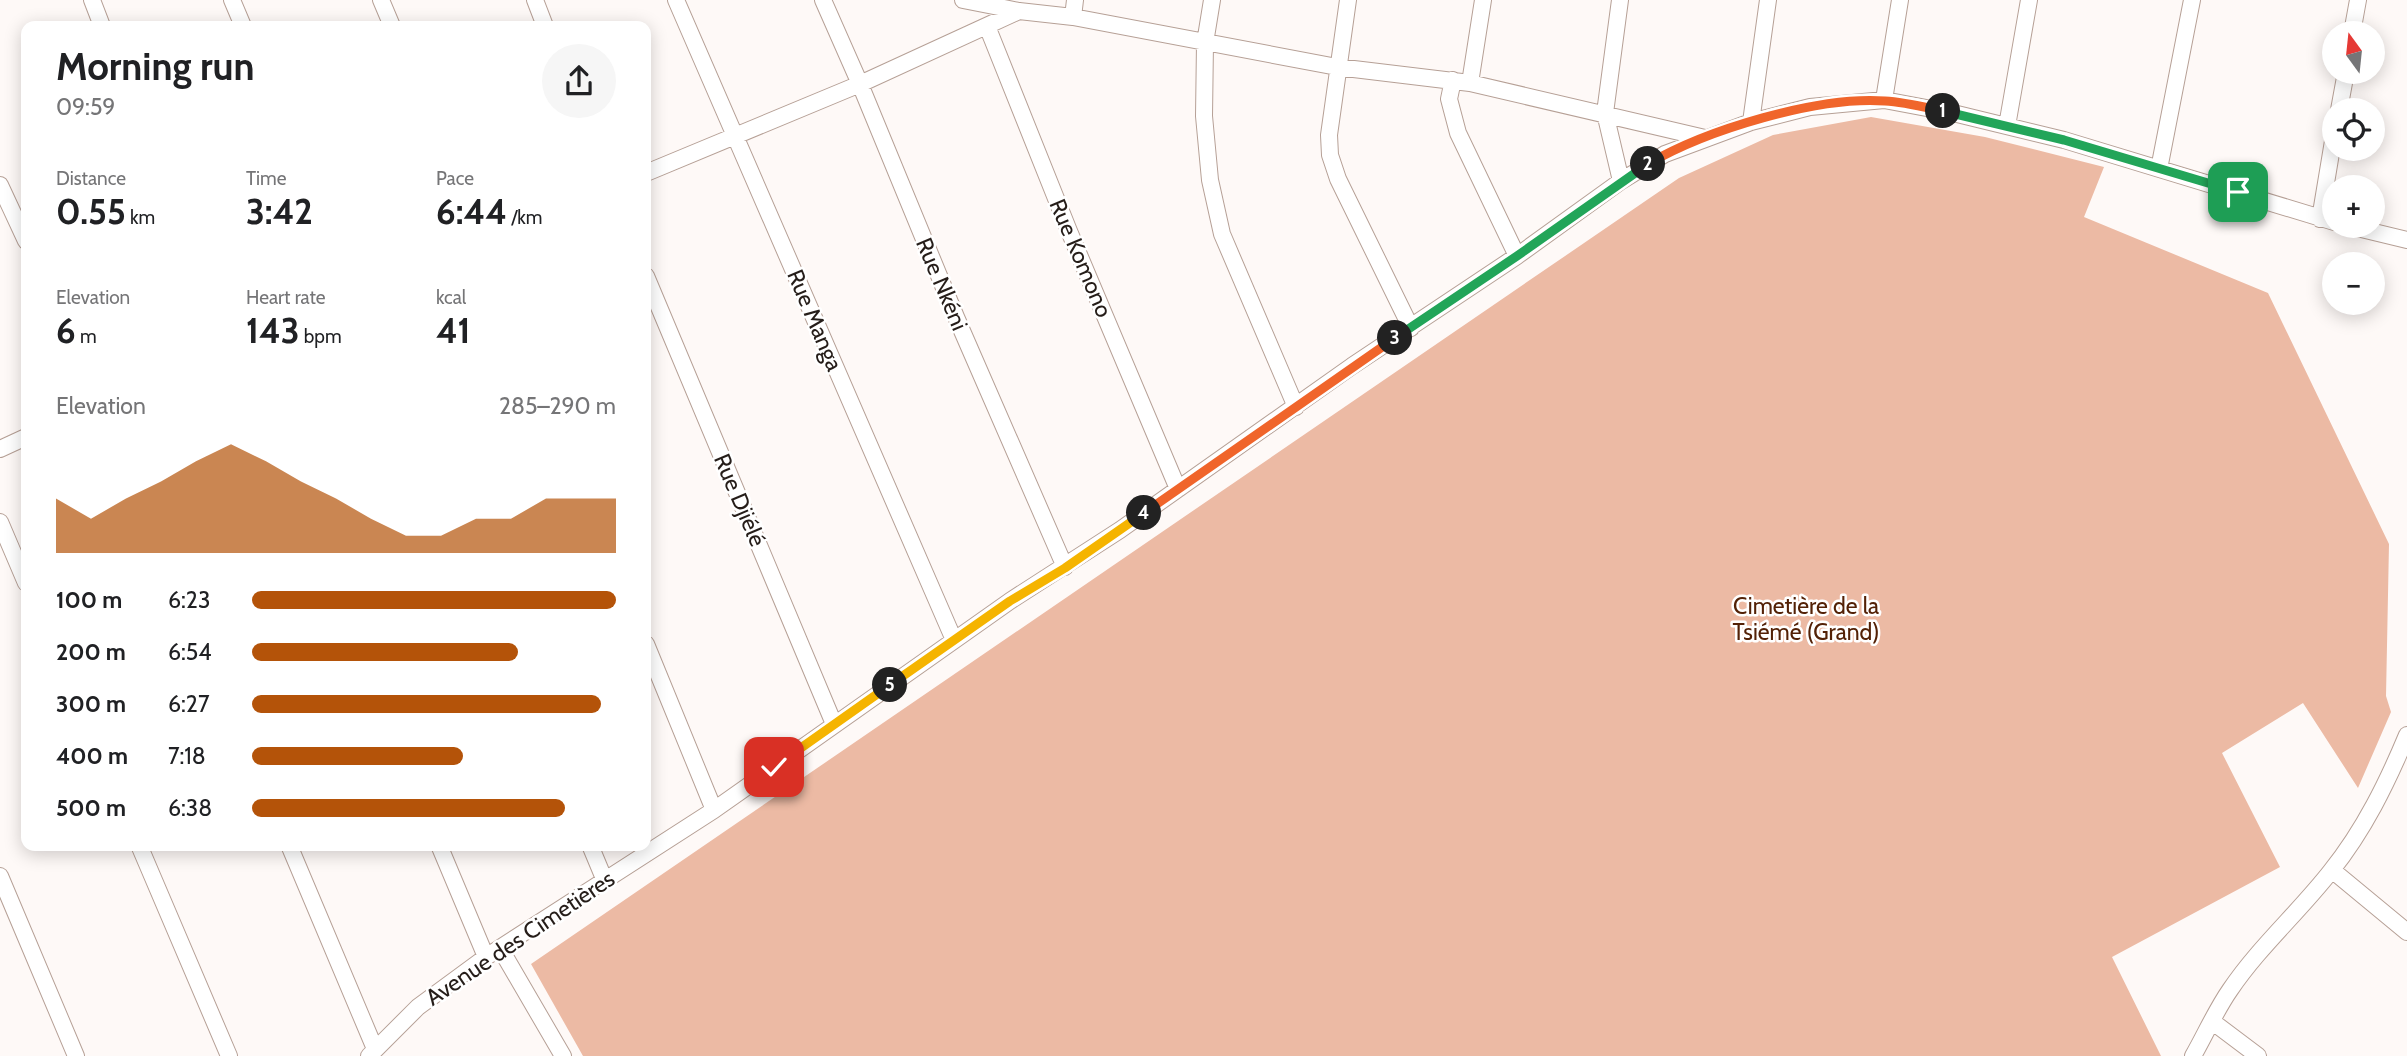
<!DOCTYPE html>
<meta charset="utf-8">
<style>
body{margin:0;font-family:Cabin,sans-serif;background:#f6f6f6;color:#202124;height:100vh;display:flex;flex-direction:column;font-size:26px;white-space:nowrap}
*{box-sizing:border-box;margin:0}
p{font-size:23px;color:#757577}
.icon{flex:none;width:38px;height:38px;fill:none;stroke:currentColor;stroke-width:2;stroke-linecap:round;stroke-linejoin:round}
.map{position:relative;flex:1;overflow:hidden}
.sheet{position:absolute;left:21px;top:21px;width:630px;height:830px;display:flex;flex-direction:column;background:#fff;border-radius:14px;box-shadow:0 4px 18px #0003}
.sheet>*{flex:none}
.needle{width:46px;rotate:345deg}
.buttons{position:absolute;left:2322px;top:21px;display:grid;gap:14px}
.buttons a{display:grid;place-items:center;width:63px;height:63px;border-radius:50%;background:#fff;box-shadow:0 4px 18px #0003;font-size:35px}
.pin{position:absolute;display:grid;place-items:center;width:60px;height:60px;color:#fff;margin:-30px;border-radius:14px;box-shadow:0 4px 10px #0006}
.km{position:absolute;width:35px;height:35px;margin:-18px;border-radius:50%;background:#222;color:#fff;font-size:19px;line-height:35px;text-align:center}
.round{display:grid;place-items:center;flex:none;width:74px;height:74px;border-radius:37px;background:#f6f6f6}
.head{display:flex;align-items:center;justify-content:space-between;height:119px;padding:0 35px}
h1{font-size:38px;font-weight:800;line-height:52px}
.stats{display:grid;grid-template-columns:repeat(3,1fr);gap:10px;height:119px;padding:7px 35px}
.stats div{display:grid;align-content:center}
.stats b{font-size:35px;font-weight:800}
.stats small{font-size:19px;font-weight:400}
.stats p{font-size:19px}
.chart{height:196px;padding:14px 35px}
.chart p{display:flex;justify-content:space-between}
.chart svg{width:100%;height:126px;margin-top:7px;fill:#b45309;opacity:.7}
ul{padding:0 35px;list-style:none;font-size:23px}
li{display:grid;grid-template-columns:112px 84px 1fr;align-items:center;height:52px}
li i{height:18px;border-radius:9px;background:#b45309}
.map>svg:first-child{display:block}
.green{fill:#ecbaa4}
.lines{fill:none;stroke-linecap:round;stroke-linejoin:round}
.street-casing{stroke:#b6a096;stroke-width:18}
.street{stroke:#fff;stroke-width:16}
.split-1-casing{stroke:#fff;stroke-width:14}
.split-2-casing{stroke:#fff;stroke-width:14}
.split-3-casing{stroke:#fff;stroke-width:14}
.split-4-casing{stroke:#fff;stroke-width:14}
.split-5-casing{stroke:#fff;stroke-width:14}
.split-6-casing{stroke:#fff;stroke-width:14}
.split-1{stroke:#22a559;stroke-width:9}
.split-2{stroke:#f0652b;stroke-width:9}
.split-3{stroke:#22a559;stroke-width:9}
.split-4{stroke:#f0652b;stroke-width:9}
.split-5{stroke:#f5b400;stroke-width:9}
.split-6{stroke:#f5b400;stroke-width:9}
.labels{text-anchor:middle;dominant-baseline:central;stroke-width:5;stroke-linejoin:round;paint-order:stroke}
.street-label{font-size:23px;fill:#251d19;stroke:#fff}
.park-label{font-size:23px;fill:#532106;stroke:#fff}
</style>
<div class="map">
<svg width="2407" height="1056" viewBox="0 0 2407 1056">
<rect width="100%" height="100%" fill="#fef9f7"/>
<path class="green" d="M1871 117 1985 137 2104 167 2084 217 2268 293 2389 544 2386 696 2391 712 2358 788 2303 703 2222 753 2280 867 2112 957 2161 1056H583L531 964 1679 178 1773 135Z"/>
<g class="lines">
<g class="street-casing">
<path id="street" d="M92 0 102 26
M232 0 243 26
M381 0 392 26
M535 0 545 26
M676 0 954 640
M823 0 860 84 956 317 1065 567
M963 0 1019 11 1073 17 1337 67 1470 83 1705 138
M1212 0 1205 43 1204 116 1210 180 1222 234 1296 407
M1348 0 1329 135 1330 155 1338 179 1411 328
M1620 0 1605 113 1621 181
M1073 17 1075 0
M987 26 1069 231 1178 489
M2352 33 2358 0
M1453 80 1449 99 1458 133 1517 256
M1470 83 1483 0
M1884 100 1900 0
M2339 110 2346 72
M1751 122 1768 0
M2007 126 2029 0
M2159 169 2192 0
M646 173 860 84 1019 11
M0 185 26 241
M2320 219 2334 135
M2349 226 2407 240
M646 276 834 724
M0 449 26 437
M0 522 26 583
M646 644 714 810
M139 845 229 1056
M289 845 375 1049
M439 845 486 957
M590 845 605 881
M2332 870 2407 932
M0 876 76 1056
M500 948 563 1056
M2213 1022 2258 1056
M369 1056 418 1007 486 957 714 810 1010 601 1120 530 1352 366 1517 256 1621 181 1665 154 1751 122 1810 107 1884 100 1953 113 2064 140 2334 222
M2193 1056C2205 1035 2216 1010 2230 990 2259 947 2299 912 2331 871 2364 830 2387 783 2407 735"/>
</g>
<use href="#street" class="street"/>
</g>
<g class="lines">
<g class="split-1-casing">
<path id="split-1" d="M1943 111 2064 140 2238 192"/>
</g>
<g class="split-2-casing">
<path id="split-2" d="M1648 164C1706 130 1817 96 1885 101 1904 102 1924 107 1943 111"/>
</g>
<g class="split-3-casing">
<path id="split-3" d="M1395 338 1517 256 1648 164"/>
</g>
<g class="split-4-casing">
<path id="split-4" d="M1144 513 1395 338"/>
</g>
<g class="split-5-casing">
<path id="split-5" d="M890 685 1010 601 1065 568 1144 513"/>
</g>
<g class="split-6-casing">
<path id="split-6" d="M774 767 890 685"/>
</g>
<use href="#split-1" class="split-1"/>
<use href="#split-2" class="split-2"/>
<use href="#split-3" class="split-3"/>
<use href="#split-4" class="split-4"/>
<use href="#split-5" class="split-5"/>
<use href="#split-6" class="split-6"/>
</g>
<g class="labels">
<g class="street-label">
<text transform="translate(1081 258) rotate(67)">Rue Komono</text>
<text transform="translate(942 284) rotate(67)">Rue Nkéni</text>
<text transform="translate(815 320) rotate(67)">Rue Manga</text>
<text transform="translate(740 500) rotate(67)">Rue Djiélé</text>
<text transform="translate(520 938) rotate(-34)">Avenue des Cimetières</text>
</g>
<g class="park-label">
<text x="1806" y="606">Cimetière de la<tspan x="1806" dy="26">Tsiémé (Grand)</tspan></text>
</g>
</g>
</svg>
<div class="buttons">
<a><svg class="needle" viewBox="-14 -14 28 28"><path d="M0-13l5 13h-10z" fill="#e53935"/><path d="M0 13l5-13h-10z" fill="#757577"/></svg></a>
<a><svg class="icon" aria-label="locate" viewBox="0 0 24 24"><circle cx="12" cy="12" r="6"/><path d="M12 2v4M12 18v4M2 12h4M18 12h4"/></svg></a>
<a>+</a>
<a>−</a>
</div>
<div class="pin" style="left:2238px;top:192px;background:#1e9e55"><svg class="icon" aria-label="arrive" viewBox="0 0 24 24"><path d="M6 21V4h12l-3 4 3 4H6"/></svg></div>
<div class="pin" style="left:774px;top:767px;background:#d93025"><svg class="icon" aria-label="check" viewBox="0 0 24 24"><path d="M5 12l5 5 9-10"/></svg></div>
<b class="km" style="left:1943px;top:111px">1</b>
<b class="km" style="left:1648px;top:164px">2</b>
<b class="km" style="left:1395px;top:338px">3</b>
<b class="km" style="left:1144px;top:513px">4</b>
<b class="km" style="left:890px;top:685px">5</b>
<section class="sheet">
<div class="head"><div><h1>Morning run</h1><p>09:59</p></div><a class="round"><svg class="icon" aria-label="share" viewBox="0 0 24 24"><path d="M12 15V3M7 8l5-5 5 5M5 13v7h14v-7"/></svg></a></div>
<div class="stats">
<div><p>Distance</p><b>0.55<small> km</small></b></div>
<div><p>Time</p><b>3:42</b></div>
<div><p>Pace</p><b>6:44<small> /km</small></b></div>
</div>
<div class="stats">
<div><p>Elevation</p><b>6<small> m</small></b></div>
<div><p>Heart rate</p><b>143<small> bpm</small></b></div>
<div><p>kcal</p><b>41</b></div>
</div>
<div class="chart"><p><span>Elevation</span>285–290 m</p>
<svg viewBox="0 0 160 44" preserveAspectRatio="none"><path d="M0 44V25L10 32L20 25L30 19L40 12L50 6L60 12L70 19L80 25L90 32L100 38L110 38L120 32L130 32L140 25L150 25L160 25V44z"/></svg>
</div>
<ul>
<li><b>100 m</b>6:23<i style="width:100%"></i></li>
<li><b>200 m</b>6:54<i style="width:73%"></i></li>
<li><b>300 m</b>6:27<i style="width:96%"></i></li>
<li><b>400 m</b>7:18<i style="width:58%"></i></li>
<li><b>500 m</b>6:38<i style="width:86%"></i></li>
</ul>
</section>
</div>
